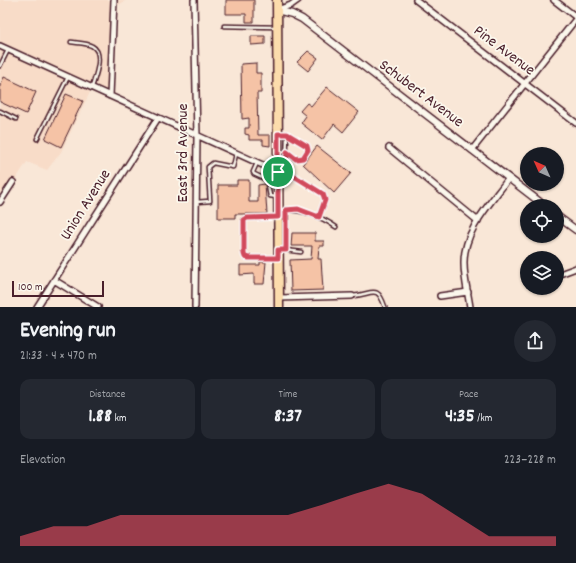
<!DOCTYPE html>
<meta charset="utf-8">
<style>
body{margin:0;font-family:Dekko,sans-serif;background:#242831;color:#f1f3f6;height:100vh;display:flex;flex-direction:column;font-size:15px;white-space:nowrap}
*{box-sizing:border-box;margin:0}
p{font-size:13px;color:#9ea1a6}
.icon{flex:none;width:22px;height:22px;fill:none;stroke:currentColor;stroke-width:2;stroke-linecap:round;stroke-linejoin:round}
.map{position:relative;height:307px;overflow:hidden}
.side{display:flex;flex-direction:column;background:#171b24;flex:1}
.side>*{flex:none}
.needle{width:26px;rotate:315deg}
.tools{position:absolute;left:520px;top:147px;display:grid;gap:8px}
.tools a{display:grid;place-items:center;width:44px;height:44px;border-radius:50%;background:#171b24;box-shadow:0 1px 3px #0004;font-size:20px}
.scale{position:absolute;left:12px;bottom:10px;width:92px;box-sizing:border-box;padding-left:4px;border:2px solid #4a1f2b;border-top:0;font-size:11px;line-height:14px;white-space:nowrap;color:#4a1f2b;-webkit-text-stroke:3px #fbf7ec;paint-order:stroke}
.pin{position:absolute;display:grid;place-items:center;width:34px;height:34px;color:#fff;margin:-17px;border:2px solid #fff;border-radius:50%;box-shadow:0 1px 4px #0007}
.round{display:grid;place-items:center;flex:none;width:42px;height:42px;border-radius:21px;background:#242831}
.summary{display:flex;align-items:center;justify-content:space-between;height:68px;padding:0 20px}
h1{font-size:22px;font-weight:700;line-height:30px}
.figures{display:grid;grid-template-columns:repeat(3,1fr);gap:6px;height:68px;padding:4px 20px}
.figures div{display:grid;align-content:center;border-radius:10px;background:#242831;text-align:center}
.figures b{font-size:20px;font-weight:700}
.figures small{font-size:11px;font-weight:400}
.figures p{font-size:11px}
.chart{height:112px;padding:8px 20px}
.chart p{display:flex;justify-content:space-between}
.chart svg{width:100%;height:72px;margin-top:4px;fill:#d1495b;opacity:.7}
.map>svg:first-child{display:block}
.built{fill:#f8dcc8}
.building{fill:#f5c3a6;stroke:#4a1f2b}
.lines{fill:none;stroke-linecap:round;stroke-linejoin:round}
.service-casing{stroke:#4a1f2b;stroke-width:5.5}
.minor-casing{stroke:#4a1f2b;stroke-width:8}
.tertiary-casing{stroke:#4a1f2b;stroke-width:9}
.primary-casing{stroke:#4a1f2b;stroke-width:11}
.service{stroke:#fbf7ec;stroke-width:2.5}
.minor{stroke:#fbf7ec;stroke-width:5}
.tertiary{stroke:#fbf7ec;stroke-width:6}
.primary{stroke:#fcdcac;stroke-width:8}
.route-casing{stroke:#fff;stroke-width:8}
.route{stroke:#d1495b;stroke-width:5}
.labels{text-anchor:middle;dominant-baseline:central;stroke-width:3.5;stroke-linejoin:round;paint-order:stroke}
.street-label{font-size:16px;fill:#4a1f2b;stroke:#fbf7ec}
</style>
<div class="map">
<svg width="576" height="307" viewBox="0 0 576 307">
<rect width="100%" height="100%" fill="#f9e7d7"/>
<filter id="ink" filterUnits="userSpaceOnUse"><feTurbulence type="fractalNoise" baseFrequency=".025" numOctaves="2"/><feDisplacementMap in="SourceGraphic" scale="8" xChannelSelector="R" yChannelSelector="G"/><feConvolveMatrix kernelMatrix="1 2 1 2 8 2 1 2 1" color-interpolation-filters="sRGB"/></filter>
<g filter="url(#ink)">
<path class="built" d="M0 0H126L113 9 111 97 91 90 61 152 47 170 27 162 0 203Z"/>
<path class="building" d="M226 0H254V22H246V14H226Z
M251 36H265V44L251 45Z
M308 51 318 58 308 71 297 62Z
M256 63V73H261V93H257L258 135H270V146L263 145V140H249V135L245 134V128H249V118L242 119 241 64Z
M4 77 36 92 26 114 0 102V86Z
M327 87 359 112 343 132 334 124 322 140 301 123 306 116 300 111 307 103 311 106Z
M66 94 83 101 61 147 45 139Z
M317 146 351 173 334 193 303 164Z
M237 180H249V202H258V185L265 184 267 214H235V218H218V185H237Z
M292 233H315V241H324V246H319L318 259H321L323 290 291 291 290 260 311 259 312 246H291Z
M260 262H266L264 284H254V274L240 275V265H260Z"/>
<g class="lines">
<g class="service-casing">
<path id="service" d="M224 26 277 27
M71 42C77 43 87 43 92 46 105 53 95 77 92 87
M0 66 8 50
M0 111 16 119
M280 134H287L307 146 308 150 303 158 296 159 287 152H280
M37 139 68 77
M257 163 253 172 254 174 267 180 270 196 277 197
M280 171H286L323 194 325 200 319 217
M286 171 287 134
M196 202 210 201 208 167 213 163 233 167 236 154
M281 210C302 209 319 215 336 227
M277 217 247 218 244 220V254L245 257 249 258H278
M285 250 301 252
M286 250V210
M352 296C372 295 377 283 385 307"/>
</g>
<g class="minor-casing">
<path id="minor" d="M194 0 197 136 195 307
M416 0 576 123
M554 0 576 17
M277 10 291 5 298 0
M0 46 278 172
M110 96 114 0
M389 148 478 221
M472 150 576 19
M0 202 13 182
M557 275 576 268
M54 280 98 307
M440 296 468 292
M279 298 352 296
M37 307 158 118
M470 307C468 293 464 278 464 264 463 231 490 204 509 178"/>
</g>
<g class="tertiary-casing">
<path id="tertiary" d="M277 10 292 14 302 19 545 206
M557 216 576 230"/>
</g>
<g class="primary-casing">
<path id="primary" d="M277 0 279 307"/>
</g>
<use href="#service" class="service"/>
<use href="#minor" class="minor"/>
<use href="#tertiary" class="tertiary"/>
<use href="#primary" class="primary"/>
</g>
</g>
<g class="lines" filter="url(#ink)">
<g class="route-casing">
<path id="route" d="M278 134H287L307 146 308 150 303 158 296 159 287 152 286 171 323 194 325 200 319 217 298 209 286 210V250H278V258H249L245 257 244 254V220L247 218 278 217Z"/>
</g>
<use href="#route" class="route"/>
</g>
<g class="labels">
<g class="street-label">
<text transform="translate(504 51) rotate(37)">Pine Avenue</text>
<text transform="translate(421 94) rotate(37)">Schubert Avenue</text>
<text transform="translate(183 153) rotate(-90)">East 3rd Avenue</text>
<text transform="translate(86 205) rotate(-58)">Union Avenue</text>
</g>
</g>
</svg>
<div class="tools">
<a><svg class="needle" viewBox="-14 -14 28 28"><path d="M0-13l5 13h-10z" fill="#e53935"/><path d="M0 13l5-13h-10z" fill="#9ea1a6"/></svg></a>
<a><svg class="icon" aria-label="locate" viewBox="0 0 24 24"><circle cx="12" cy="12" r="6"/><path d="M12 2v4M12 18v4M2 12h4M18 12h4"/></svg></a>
<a><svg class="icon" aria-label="layers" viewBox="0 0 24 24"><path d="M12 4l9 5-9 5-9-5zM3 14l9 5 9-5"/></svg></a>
</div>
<div class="scale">100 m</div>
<div class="pin" style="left:278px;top:172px;background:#1e9e55"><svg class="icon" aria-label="arrive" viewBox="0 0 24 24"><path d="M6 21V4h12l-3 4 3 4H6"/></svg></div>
</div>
<section class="side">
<div class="summary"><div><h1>Evening run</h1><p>21:33 · 4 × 470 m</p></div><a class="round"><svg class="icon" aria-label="share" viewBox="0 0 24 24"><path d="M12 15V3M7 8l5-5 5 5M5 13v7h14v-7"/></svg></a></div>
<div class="figures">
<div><p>Distance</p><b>1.88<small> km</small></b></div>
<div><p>Time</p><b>8:37</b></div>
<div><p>Pace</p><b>4:35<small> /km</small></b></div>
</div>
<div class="chart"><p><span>Elevation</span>223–228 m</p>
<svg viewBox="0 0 160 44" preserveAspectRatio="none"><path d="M0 44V38L10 32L20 32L30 25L40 25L50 25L60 25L70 25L80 25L90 19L100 12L110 6L120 12L130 25L140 38L150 38L160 38V44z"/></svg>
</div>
</section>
